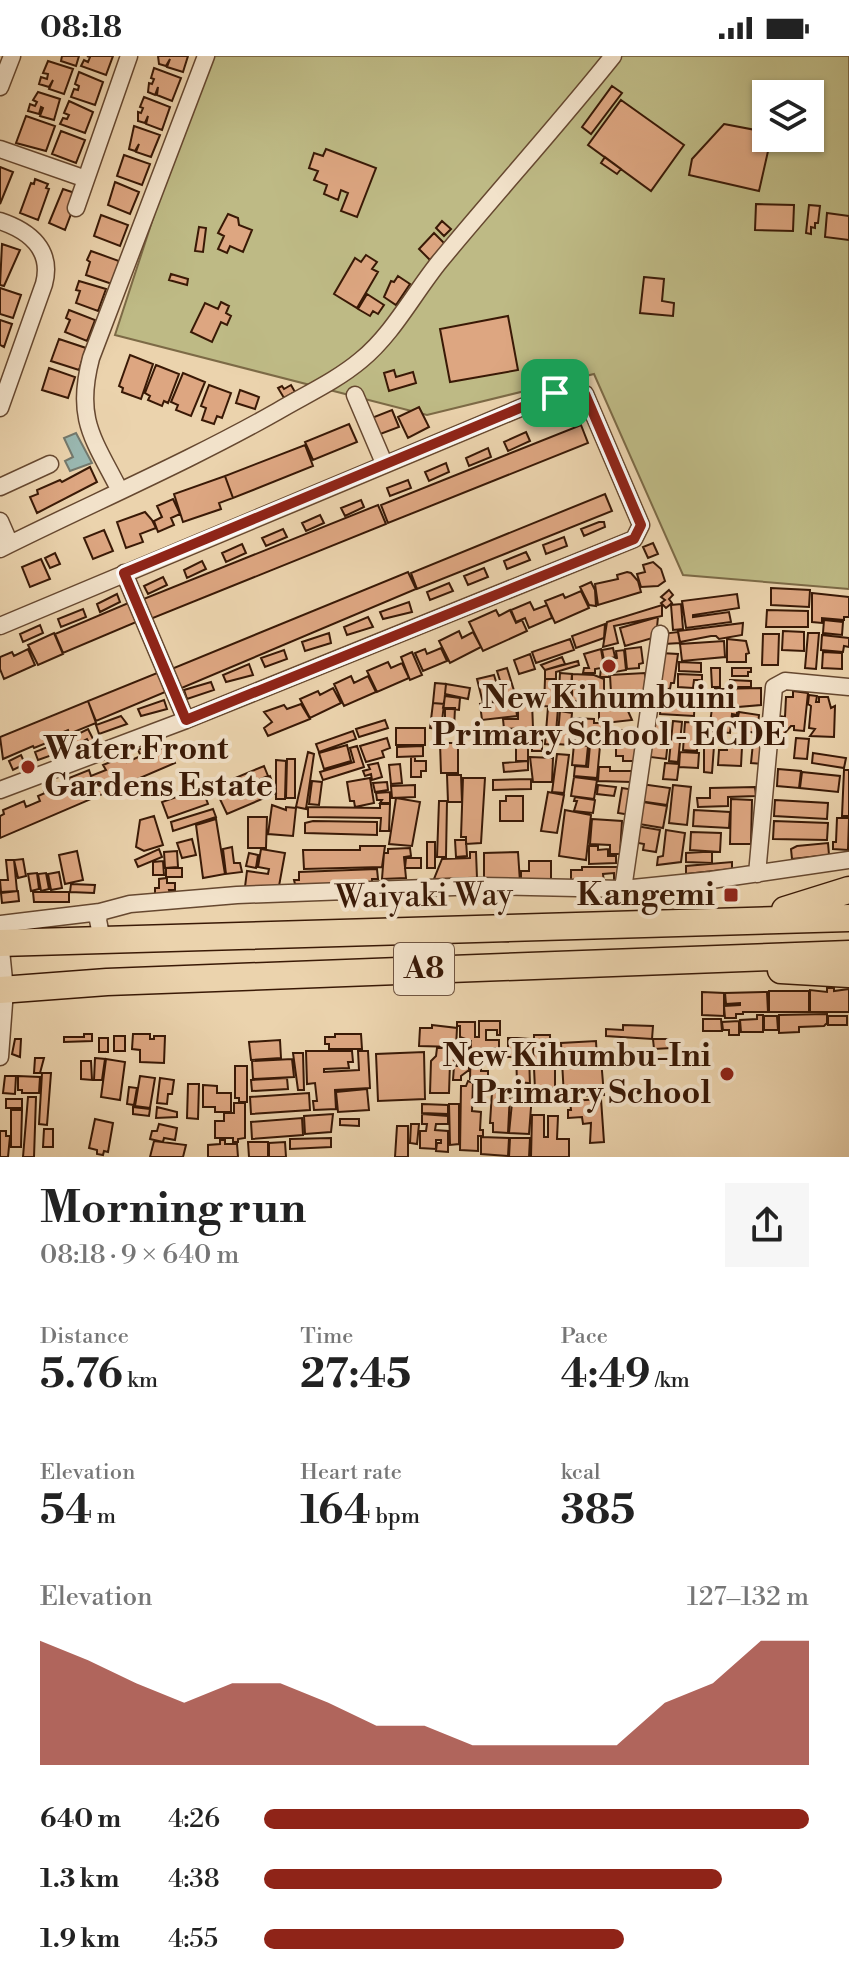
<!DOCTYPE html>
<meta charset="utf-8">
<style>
body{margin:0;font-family:"Libre Bodoni",serif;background:#f6f6f6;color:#222;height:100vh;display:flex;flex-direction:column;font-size:30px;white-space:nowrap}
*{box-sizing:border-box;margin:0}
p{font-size:26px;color:#767676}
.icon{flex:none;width:44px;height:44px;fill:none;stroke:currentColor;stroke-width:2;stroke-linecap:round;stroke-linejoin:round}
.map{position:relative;height:1101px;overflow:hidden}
.details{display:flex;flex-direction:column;background:#fff;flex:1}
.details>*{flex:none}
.tools{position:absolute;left:752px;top:24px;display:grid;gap:16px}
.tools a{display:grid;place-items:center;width:72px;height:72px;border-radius:0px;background:#fff;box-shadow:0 2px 6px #0004;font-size:40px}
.pin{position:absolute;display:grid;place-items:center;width:68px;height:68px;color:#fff;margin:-34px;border-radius:16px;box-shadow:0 4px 12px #0006}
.round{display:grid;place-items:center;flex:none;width:84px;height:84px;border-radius:0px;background:#f6f6f6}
.summary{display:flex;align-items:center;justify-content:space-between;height:136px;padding:0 40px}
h1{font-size:44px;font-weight:700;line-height:60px}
.figures{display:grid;grid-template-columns:repeat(3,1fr);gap:12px;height:136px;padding:8px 40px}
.figures div{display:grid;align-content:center}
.figures b{font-size:40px;font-weight:700}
.figures small{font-size:22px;font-weight:400}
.figures p{font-size:22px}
.chart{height:224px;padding:16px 40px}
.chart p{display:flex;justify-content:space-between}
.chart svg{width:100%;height:144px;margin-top:8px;fill:#8f2418;opacity:.7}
ul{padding:0 40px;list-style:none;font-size:26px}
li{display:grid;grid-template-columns:128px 96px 1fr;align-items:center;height:60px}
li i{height:20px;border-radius:10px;background:#8f2418}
.status{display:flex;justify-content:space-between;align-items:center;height:56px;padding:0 40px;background:#fff;direction:ltr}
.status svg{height:22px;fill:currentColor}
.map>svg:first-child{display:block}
.green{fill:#beba85;stroke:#7c6a46;stroke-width:2;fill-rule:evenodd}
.water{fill:#99b7b0;stroke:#73786c;stroke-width:2}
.building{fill:#dda681;stroke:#391906;stroke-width:2}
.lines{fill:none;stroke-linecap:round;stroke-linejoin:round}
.minor-casing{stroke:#664830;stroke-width:19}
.trunk-casing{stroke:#391906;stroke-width:29}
.minor{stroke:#f2e2ca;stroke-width:16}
.trunk{stroke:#ebd3ad;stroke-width:26}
.route-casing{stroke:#fff;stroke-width:16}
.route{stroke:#8f2418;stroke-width:10}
.poi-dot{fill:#8f2418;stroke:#f2e2ca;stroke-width:3}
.labels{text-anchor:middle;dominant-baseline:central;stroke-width:8;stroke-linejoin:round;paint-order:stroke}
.shield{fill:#f2e2ca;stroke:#705541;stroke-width:2}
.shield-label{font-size:30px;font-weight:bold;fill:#391906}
.poi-label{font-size:32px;font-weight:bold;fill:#391906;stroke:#f2e2ca;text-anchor:end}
.street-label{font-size:32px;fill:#391906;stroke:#f2e2ca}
</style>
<div class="status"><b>08:18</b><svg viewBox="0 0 49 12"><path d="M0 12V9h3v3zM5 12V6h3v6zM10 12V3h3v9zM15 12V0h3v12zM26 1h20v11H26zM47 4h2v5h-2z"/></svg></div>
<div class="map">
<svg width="849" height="1101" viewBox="0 0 849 1101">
<rect width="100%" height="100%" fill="#ebd3ad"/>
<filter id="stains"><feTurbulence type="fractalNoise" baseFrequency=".0025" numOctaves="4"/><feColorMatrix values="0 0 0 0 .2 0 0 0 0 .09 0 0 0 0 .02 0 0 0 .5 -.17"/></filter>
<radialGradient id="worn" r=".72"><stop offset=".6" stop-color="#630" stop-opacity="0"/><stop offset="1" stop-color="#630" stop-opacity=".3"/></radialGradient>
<path class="green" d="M206 0H849V533L683 519 594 318 427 359 115 279ZM766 38H810V82H766Z"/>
<path class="water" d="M76 377 92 407 70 415 65 405 73 401 64 382Z"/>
<path class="building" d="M62 0H79L76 10 61 5Z
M87 0H113L106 19 81 10 84 4 88 6 90 1Z
M158 0H188L183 16 167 11 170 3 166 10 159 8Z
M48 5 73 13 64 38 49 33 53 24 49 31 39 28 41 21 47 23 48 18 43 17Z
M154 12 181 22 172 45 157 39 158 31 155 39 148 36 149 27 152 28 154 23 151 22Z
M79 16 103 26 95 49 71 41 74 33 78 34 79 30 75 28Z
M612 30 622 37 591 78 582 71Z
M38 36 60 43 54 64 40 60 43 52 41 51 39 58 28 55 30 48 35 50 37 46 33 44Z
M144 41 170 51 162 74 146 68 148 60 145 67 138 65V56L141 57 143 52 140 51Z
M621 44 684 89 651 135 588 89Z
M69 45 93 56 85 77 60 68 63 62 67 63 69 59 64 57Z
M26 60 55 70 46 95 16 87Z
M724 68 766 76V82H771L759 135 689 119 692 103Z
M134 70 160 79 151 101 136 96 139 88 135 95 129 93Z
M61 75 85 84 76 107 52 98Z
M326 93 376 112 357 161 341 155 348 137 341 134 338 144 324 138 327 129 314 124 318 115 309 112 314 97 323 100Z
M124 99 150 108 142 129 117 120Z
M605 101 621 113 617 118 601 107Z
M0 111 13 116 0 148Z
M35 123 48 128 46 132 49 133 38 164 20 157 31 127 34 128Z
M115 126 139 136 130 158 108 149Z
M63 133 75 137 77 142 65 174 49 167Z
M756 148 794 149 793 175 755 174Z
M809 149 820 150 818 167H815V172L811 171V178L806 177Z
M827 157 849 160V184L825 181Z
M228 158 238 162 239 169 252 174 243 196 230 190 227 197 218 193 224 180 218 177Z
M101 159 128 169 120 190 94 180Z
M442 165 451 173 444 180 436 172Z
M199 171 206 172 203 196 195 195Z
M434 177 445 188 430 204 419 193Z
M2 188 20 194 4 230 0 229Z
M91 195 119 205 112 228 86 219 90 206 87 204Z
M366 199 377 206 372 213 378 216 357 252 334 238 355 202 361 206Z
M171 218 188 223 187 229 169 224Z
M398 220 410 228 396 249 384 241 391 225 394 226Z
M644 221 664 223 662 245 674 247 673 260 640 257Z
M79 225 106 233 98 255 76 247 80 235 76 234Z
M0 232 21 239 13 262 0 258Z
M367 238 384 249 378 258 373 255 370 260 358 253Z
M221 246 229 250 226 257 231 260 227 269 221 266 212 286 191 276 205 247 218 253Z
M69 254 95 264 87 285 65 276 70 264 66 262Z
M508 260 518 314 450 326 440 273Z
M0 264 12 268 4 291 0 289Z
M59 283 86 292 79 314 51 305Z
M130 299 153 308 141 343 122 336 123 332 119 330Z
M156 309 179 318 168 347 164 345 162 350 148 344 150 340 145 337Z
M49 312 75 321 68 342 42 334Z
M394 314 396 321 413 316 416 327 389 335 384 317Z
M183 317 205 326 191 360 176 354 178 349 171 346Z
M209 329 231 337 222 362 217 360 214 368 202 364 206 352 201 350Z
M291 329 295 336 284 342 278 332 282 330 284 333Z
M240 334 259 341 255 353 236 347Z
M571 350 575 359 555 368 551 359Z
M419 351 429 371 408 382 398 361Z
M392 354 399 371 375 380 369 363Z
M349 368 357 386 313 404 305 386Z
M581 369 588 387 388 467 381 449Z
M526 376 530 385 508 395 504 386Z
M305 389 313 410 233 442 225 420Z
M488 392 491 401 469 410 466 402Z
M446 407 449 416 429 425 425 416Z
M90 411 97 426 37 457 30 441 38 438 37 434 60 424 62 426Z
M225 420 233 442 219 447 221 453 183 466 174 438Z
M408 424 411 432 390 440 387 432Z
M605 438 612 455 417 533 411 517Z
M173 443 180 458 171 462 174 469 158 476 154 465 162 461 157 450Z
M361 444 364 451 345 460 341 452Z
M378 449 386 468 148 564 141 544Z
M145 456 152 464 156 472 140 478 143 486 126 492 117 466Z
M320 459 324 467 306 475 302 467Z
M599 466H604L605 471 584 480 581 473Z
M283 473 287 481 266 490 262 482Z
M104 474 113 495 93 503 84 482Z
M564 481 567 490 546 498 543 489Z
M653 487 658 498 648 502 643 491Z
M242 488 246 497 226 506 222 497Z
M526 496 530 504 507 513 504 505Z
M55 497 60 508 50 512 45 502Z
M41 503 50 523 30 531 22 511Z
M202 505 206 513 187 522 184 514Z
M653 506 661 513 665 525 658 530 641 531 637 518 645 516 643 509Z
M484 512 488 521 468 529 464 520Z
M408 516 416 533 177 634 169 614Z
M627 516 631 517 638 525 641 536 598 549 595 528 618 523 617 519Z
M163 521 167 529 148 538 144 530Z
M591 526 595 534 596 550 589 549 580 531Z
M449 527 453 535 430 544 427 536Z
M771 532 810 534 809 551 771 549Z
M669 534 673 539 669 543 672 547 666 552 661 547 665 544 661 541Z
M581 535 589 552 555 567 545 545 563 538 565 542Z
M812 537 849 541V561H844V564L822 562V567L812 566Z
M117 538 120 546 100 556 97 548Z
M737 538 739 552 693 559V561L729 556 731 566 686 572 682 545Z
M133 545 141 564 63 597 55 578Z
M409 546 412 556 383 563 380 556Z
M530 546 534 554 547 549 552 562 529 572 525 562 516 566 511 554Z
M681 548 683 573 673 574 671 549Z
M662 549V560L614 570 618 587 603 591 607 566Z
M83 553 86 561 61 571 58 563Z
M496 554 499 560 510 554 516 567 522 564 527 575 483 595 469 566Z
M767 554 808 555V571H766Z
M368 561 373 571 347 579 344 571Z
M658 561 656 581 625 590 620 572Z
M824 564 843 566 842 579 823 577Z
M743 567 742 579 719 583 716 580H711L680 586 678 575Z
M605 568 604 582 576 592 572 580Z
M40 569 43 577 23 586 20 578Z
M459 575 462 582 473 576 481 591 450 607 439 585Z
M783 575 804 576V595L782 594Z
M678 576 680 587 664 588 661 578Z
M54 577 63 598 38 609 28 589Z
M329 577 331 587 305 595 302 586Z
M808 577H819L816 613 805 612Z
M763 578H779L778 609H762Z
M822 579 849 582V591L844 590 843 596 821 594Z
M570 583 574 594 536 607 532 596Z
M727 583 746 585 749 597 746 598V606H727Z
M724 585 725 601 682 605 680 588Z
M641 591 643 607 639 608V612L627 613 625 593Z
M441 592 447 605 423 615 415 597 425 593 427 598Z
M613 592 615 601 604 604 602 594Z
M28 593 35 609 4 623 0 613V601L12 596 14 600Z
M601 593 603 605 617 602 616 595 624 594 626 614 609 617V621H600L601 612 595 613V617H583L584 612H589L584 598Z
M284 594 287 603 265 611 261 602Z
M412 596 422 619 410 624 401 601Z
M823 596 842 597V613L822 612Z
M660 597 678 598 674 627H671L670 633 657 632Z
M530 598 535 613 519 618 514 604Z
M562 601 565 608 545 614 541 609Z
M578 605 579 609 556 616V623H545V614Z
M388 606 391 612 402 607 409 622 377 636 367 615Z
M679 606 701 607V616L679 615Z
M249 608 253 619 226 626 223 619Z
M507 612 516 641 506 644 497 615Z
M711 612H720V631H712Z
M732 612H751V616H748V620H732Z
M162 615 170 634 96 665 88 645Z
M560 617 572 618 570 643 574 646 569 651H558Z
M645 617 646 635 611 637 610 619Z
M572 618 594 619 604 623V637H600V644L574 645 572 643Z
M678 618 702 619V628L700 624H694L693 632 678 631Z
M494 619 501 642 483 647 477 623Z
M351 620 354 627 368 620 376 636 344 650 334 628Z
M545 623H556L554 651 544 650Z
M730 624 751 625V631H730Z
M211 626 214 634 187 643 184 634Z
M435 627 446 628 444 648 433 647Z
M446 628 470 632 468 643 445 638Z
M333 632 341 647 310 662 300 643 318 635 320 639Z
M761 632V649L726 652 716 649 715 633Z
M793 635 808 637 804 675 794 674V670H791L784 678 778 677 779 660 785 661 786 641H793Z
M604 637 615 638V641H634L633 652H603L600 641H604Z
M662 637 695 640 694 660 660 658Z
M809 639 817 640 816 646H819V641H828L831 652 835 650 834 681 810 680 815 673 809 672 811 650 808 648Z
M445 640 460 642 459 654 443 652Z
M164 644 167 653 141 660 138 653Z
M515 644 517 660 482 664 480 648Z
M88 645 96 667 69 678 68 674 53 680 54 684 34 692 33 690 3 703 0 681Z
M518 646H532L533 672 504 673 503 663H518Z
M433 647 444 648 441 674 430 672Z
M301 648 310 663 268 680 264 672 272 666 264 656 284 649 287 653Z
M548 651 558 652 555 689 545 688Z
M599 651 628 655 632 664 605 667 599 664Z
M445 652H455L454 673H445Z
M712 652 737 654V659L732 658 730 677 709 675Z
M560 655 572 657 569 689 557 688Z
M739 656 759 659 757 677 731 673 733 660 738 661Z
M121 660 127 668 99 678 96 669Z
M572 662 594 663V667H604L603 687 575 686V680H571Z
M385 664 388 672 359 681 356 673Z
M655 665 670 667 666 703 650 701Z
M673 665 682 666 678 706 669 705Z
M685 666 699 667 697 695 683 694Z
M760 667H767L763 708 751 707 753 687H758Z
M396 672H425V689H396Z
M88 673 94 685 89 687 87 683 72 691 68 683Z
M616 674H638L636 705H623V700H616Z
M353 675 356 683 319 696 316 688Z
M532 678H542V695H532Z
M525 679V689L500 690V680Z
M387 682 390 692 382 695 384 701 366 706 360 690Z
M796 682 809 683 807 703 794 702Z
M157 686 160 693 168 690 175 707 0 782V760L4 758 3 754 24 745 26 751 40 745 38 740 45 737 44 735 57 729 59 734 72 729 69 722 89 714 91 720 106 714 103 709 125 700 127 706 141 700 138 694Z
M440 687H458V717H441Z
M55 688 58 697 38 704 35 696Z
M574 688 588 690 586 710 572 709Z
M347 689 351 705 324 713 319 697Z
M590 689 600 690 597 722 574 720 575 710 588 711Z
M704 689 714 690 712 717 704 716Z
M357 690 364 711 323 724 320 716 354 706 350 692Z
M423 690V700L397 701V691Z
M727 690 742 691 741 710 718 709 719 694H727Z
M516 691H528V705H516Z
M308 696 314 698 306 753 296 751Z
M680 696 699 697 698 712 679 711Z
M813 697 846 702 844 712 812 707Z
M557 698 569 699 564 737 552 736Z
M21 699 25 708 13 714 9 705Z
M411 701H415V705H426V715H421V721H411Z
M530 701 553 702 552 726H533Z
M287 703H295V742H286Z
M276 704 286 705 285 743H276Z
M528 705V714L504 716 503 707Z
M378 707 382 721 372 724 371 718 365 720 363 715 370 713 368 709Z
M665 707 679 708 677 724 663 723Z
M400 708 402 727 391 728 389 709Z
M264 710 268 720 220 740 216 730Z
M599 711H610V715H632L631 726 598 725Z
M778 713 801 715 799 732 777 730Z
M844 714H849V760H842Z
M802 716 840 720 838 736 800 732Z
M447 719H461L462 746H448Z
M270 720 276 737 227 758 219 741Z
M574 721 597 724 594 743 571 740Z
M370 722 374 747 355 751 354 745H350L347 726Z
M463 722H485L481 787 466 788V781H461Z
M531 723V733L493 734V724Z
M312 725 322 726 319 749 309 748Z
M387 726 388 734 375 736 373 727Z
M641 728 670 732 667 749 639 745Z
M415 729V741L392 742 391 730Z
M598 729 616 731 614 740 597 738Z
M673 729 691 731 687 769 669 767Z
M755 731 756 740 728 741V750L698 751 697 742H710V732Z
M202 732 208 748 168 762 162 746Z
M622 732 635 734 631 759 618 757Z
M390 736V747H380L382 744H377L376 737Z
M548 736 564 739 557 777 541 775Z
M506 740H523V765H500V745H506Z
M575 741 595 744 593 757 574 755 577 745H574Z
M396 742 420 746 412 790 389 788Z
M731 743 752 744 751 788H730Z
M775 744 828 747 827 763 774 760Z
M439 745H447L446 801H437Z
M643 746 667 750 663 772 639 768Z
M380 748H390L389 775H380L381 762 308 761V751L380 752Z
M272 749 286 754V751L296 752 293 780 268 778Z
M213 753 216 761 173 775 171 766Z
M565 754 591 759 586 804 559 800Z
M694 754 730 756 729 772 693 770Z
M154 760 163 789 144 795 136 791 140 764Z
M248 761H267L266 792H248Z
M837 762H849L848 794 833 793V786H836Z
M216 763 225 818 203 822 196 769Z
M592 763 622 765 620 798H610V789L590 788Z
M313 765 377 766V779L305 777V767Z
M774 765 828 767 827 784 773 783Z
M636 770 660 774 656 796 643 794 644 788 633 786Z
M666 774 685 777 681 806 657 809 658 801 663 800Z
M691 776 721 777 720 796 690 794Z
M192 783 196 799 182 802 177 787Z
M455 784H466L467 800 456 801Z
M427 786H435V812H427Z
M828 787 829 799 792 803 791 793 797 790Z
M360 790H385L382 811 304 813 303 794H360Z
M589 790H598V794L608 793V800H616V807L589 808Z
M232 791 234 807H240L242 816 226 818 223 793Z
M410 792 411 800 404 801 406 822 382 823 384 797H388V793Z
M159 793 162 801 138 811 135 804Z
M261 793 285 797 279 830 268 835 245 831 247 815 268 818 269 813 258 811Z
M77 795 83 824 65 828 59 799Z
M177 795 178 811 165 812 164 796Z
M470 796H476L477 822 434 823 442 803 470 802Z
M518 796 520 826 484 825V797Z
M703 796H712V807L686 806V797Z
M249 797 258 799 256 812 246 810Z
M406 802H421V812H405Z
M23 803 26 820 18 822 14 804Z
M6 804H14L17 835 1 836 0 824H8Z
M163 805 164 819H153V806Z
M529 805H551V825H521V815H529Z
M732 806V813L686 818V810Z
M582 811H620L621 824H614V817L603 818 604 827 571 825V814H582Z
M166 812H182V821H166Z
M377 813 378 823H372V828H364V824L336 825V828L328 829 295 828 294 824H299V816Z
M59 816 62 832 51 834 48 818Z
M37 817 39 833 31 835 28 818Z
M46 817 49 833 41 835 38 818Z
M167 822V827H175V834H169L170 838 155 839V832H159V823Z
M71 828 95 829 94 837 70 836Z
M18 835 19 845 2 847 1 837Z
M33 836H69V846H34Z
M827 932H834V935L849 933V956H810V934L827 936Z
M769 935H809V956H769Z
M702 936 724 937V960L702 959Z
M767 936 768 956H743V958H736V962H725L724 950 740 949V947L726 948 725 937Z
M827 958V967L824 970 799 971V976L779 977V959Z
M757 959H763V976H741L740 964 757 963Z
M764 960H777L778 974H764Z
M828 960H847V969H828Z
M703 963H721L722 975H703Z
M479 965H500V979H497V974H486V984H499V992H488V999L481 998V1015H488V1023H470L471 985 460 981V970H457V966H475V981H479Z
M739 965V979H729V974H723L722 966Z
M432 969 457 972 456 991 419 990 420 972H432Z
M623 969 653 970 652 983 606 980V973L623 974Z
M84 978H92V985L64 986V981H84Z
M133 978H150V983H154V980H165L164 1007 140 1006V994L132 993Z
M335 978H361L362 993H329V988H325V981H335Z
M534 979H550V988H534Z
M114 980H125V995H114Z
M99 982H108V996H99Z
M508 982H516L515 1001H508Z
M517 982 529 983 528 997 517 996Z
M15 983H21L20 1001 12 998Z
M653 983H672V992L654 993Z
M280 984 281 1002 251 1004 249 986Z
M457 985H469V1014L461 1020V1024H453L454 1010H457Z
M596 985 597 1004 601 1003 604 1039 564 1041 561 987Z
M555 988 556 1009 534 1011 533 989Z
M437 992H454V1008L450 1007 449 1037H430L431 1005 436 1000Z
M306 995H352L353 1006H348L349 1012 324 1013V1016L359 1014 358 995H368L370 1032 335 1034 336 1053 314 1054 313 1045H317L315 1027 307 1028Z
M424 996 425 1043 378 1045 376 998Z
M293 997H303L304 1034H298Z
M516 997H529L530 1030 528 1027 517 1026Z
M35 1002H44L40 1017H34Z
M95 1002 105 1003 102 1024H94Z
M106 1003 125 1006 120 1044 101 1041Z
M292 1003 294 1021 253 1023 252 1005Z
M81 1005H91L92 1024 81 1023Z
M235 1010H247V1046H239V1042H235Z
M555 1011V1032L535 1033 534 1012Z
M42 1017H51L47 1069 39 1068Z
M5 1020H16L15 1038 3 1037Z
M18 1020 40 1021 39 1037H22V1034H18Z
M140 1020 155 1022 150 1052 135 1050Z
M160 1022 174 1024 172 1038H168L167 1048 157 1047Z
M287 1022 288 1033 252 1035 251 1024Z
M468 1025 473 1027 472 1055 481 1056 480 1074H483V1080H478V1095L460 1094 461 1030H466Z
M188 1028H199L198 1063 187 1062Z
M203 1029 217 1030V1037H231V1056H215V1051H203Z
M129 1031 137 1032 134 1049 127 1048Z
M367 1033 369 1054 338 1056 336 1036Z
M492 1036 510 1037 508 1077 493 1076V1067H490Z
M309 1037 310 1054 251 1058 250 1041Z
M513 1037 532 1038 529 1078 509 1077Z
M28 1041H36L34 1101H23Z
M6 1043H22V1052H6Z
M601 1043 604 1086 590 1087 591 1067 583 1068 582 1061 568 1062V1054H571L570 1045Z
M234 1047H245V1082L238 1083V1086H233V1082H215V1065H224V1057H234Z
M422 1048 448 1049V1058L422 1057Z
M449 1048H459V1088L450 1089Z
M133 1051 150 1053 149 1060 133 1058Z
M157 1051 177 1056V1061L156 1062Z
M11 1054H22L21 1091H11Z
M333 1058 331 1076 305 1078 304 1060Z
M422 1058 448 1060V1068H436L435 1074 448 1075V1096L436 1095 437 1087H441V1084H436V1093L420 1092V1075H426L427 1068H422Z
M532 1059H544V1081H548V1060H558L557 1083H569V1101H531Z
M302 1062 303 1079 252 1083 251 1066Z
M95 1063 113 1067 108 1096 104 1095 103 1099 97 1098V1094L89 1092Z
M340 1063H359V1070L340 1069Z
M159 1068 177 1072 175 1084 164 1082 163 1086 150 1083 152 1075H157Z
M411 1068H419L417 1088 410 1087Z
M397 1070H408V1101H395Z
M44 1073H53V1091H43Z
M0 1075H6V1080H10L8 1101H0Z
M481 1081 509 1082 508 1100 481 1098Z
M331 1082V1091L290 1093V1083Z
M510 1082H530L529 1101H509Z
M220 1084H225V1088H237L238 1101H208V1089L220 1088Z
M154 1085 186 1089 183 1101H150Z
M248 1086H268V1101H249Z
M285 1086 286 1101H269V1087Z"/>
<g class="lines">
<g class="minor-casing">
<path id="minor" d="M0 31 12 0
M0 93 86 123
M76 152 129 0
M0 165C30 175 53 194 44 228L0 352
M355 339 384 407
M0 431 50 408
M120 435C93 382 75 363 91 302L206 0
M0 465 10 488
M0 493C92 447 188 406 278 355 305 339 336 325 361 304 393 278 414 237 440 205 497 136 557 70 613 0
M124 517 186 664
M0 570 568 332 585 338 641 469 634 483 186 664 0 734
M757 818 774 631 785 625 849 631
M623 833 660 578
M0 868 100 856
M0 884 5 934 0 1001
M102 884 98 864 100 856 130 848 237 839 481 830 623 833 711 824 849 804"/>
</g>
<g class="trunk-casing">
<path id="trunk" d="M785 854 849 834
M0 887 849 862
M781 914 849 918
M0 934 107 926 849 898"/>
</g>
<use href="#minor" class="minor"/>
<use href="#trunk" class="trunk"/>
</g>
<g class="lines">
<g class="route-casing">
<path id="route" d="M568 332 585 338 641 469 634 483 186 664 124 517Z"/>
</g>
<use href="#route" class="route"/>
</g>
<g class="poi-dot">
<circle cx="609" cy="610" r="8"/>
<circle cx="28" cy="711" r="8"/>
<rect x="723" y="831" width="16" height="16" rx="4"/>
<circle cx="727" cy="1018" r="8"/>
</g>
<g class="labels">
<rect class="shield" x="394" y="887" width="60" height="52" rx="6"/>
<g class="shield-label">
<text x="424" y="913">A8</text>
</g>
<g class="poi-label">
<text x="609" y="642" text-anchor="middle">New Kihumbuini<tspan x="609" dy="37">Primary School - ECDE</tspan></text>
<text x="44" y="693" text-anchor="start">Water Front<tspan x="44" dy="37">Gardens Estate</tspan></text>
<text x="715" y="839">Kangemi</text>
<text x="711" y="1000">New Kihumbu-Ini<tspan x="711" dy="37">Primary School</tspan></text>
</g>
<g class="street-label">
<text transform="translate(424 840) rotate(-1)">Waiyaki Way</text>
</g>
</g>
<rect width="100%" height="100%" filter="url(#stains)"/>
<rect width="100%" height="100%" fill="url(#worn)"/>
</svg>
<div class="tools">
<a><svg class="icon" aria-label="layers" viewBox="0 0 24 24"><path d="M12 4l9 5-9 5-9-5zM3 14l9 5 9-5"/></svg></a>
</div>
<div class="pin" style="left:555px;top:337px;background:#1e9e55"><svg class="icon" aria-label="arrive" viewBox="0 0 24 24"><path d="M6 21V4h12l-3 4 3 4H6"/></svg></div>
</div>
<section class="details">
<div class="summary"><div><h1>Morning run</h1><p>08:18 · 9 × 640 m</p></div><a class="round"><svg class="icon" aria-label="share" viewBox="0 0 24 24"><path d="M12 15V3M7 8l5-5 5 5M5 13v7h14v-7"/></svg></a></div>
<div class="figures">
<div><p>Distance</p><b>5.76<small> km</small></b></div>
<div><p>Time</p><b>27:45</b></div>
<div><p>Pace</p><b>4:49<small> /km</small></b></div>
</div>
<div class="figures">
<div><p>Elevation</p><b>54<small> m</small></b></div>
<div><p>Heart rate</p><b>164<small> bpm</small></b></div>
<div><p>kcal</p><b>385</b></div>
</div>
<div class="chart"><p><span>Elevation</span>127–132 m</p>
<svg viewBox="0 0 160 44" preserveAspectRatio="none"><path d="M0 44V6L10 12L20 19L30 25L40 19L50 19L60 25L70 32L80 32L90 38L100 38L110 38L120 38L130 25L140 19L150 6L160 6V44z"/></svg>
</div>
<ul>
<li><b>640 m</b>4:26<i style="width:100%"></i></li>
<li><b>1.3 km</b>4:38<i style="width:84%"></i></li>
<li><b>1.9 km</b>4:55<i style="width:66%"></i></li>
</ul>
</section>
